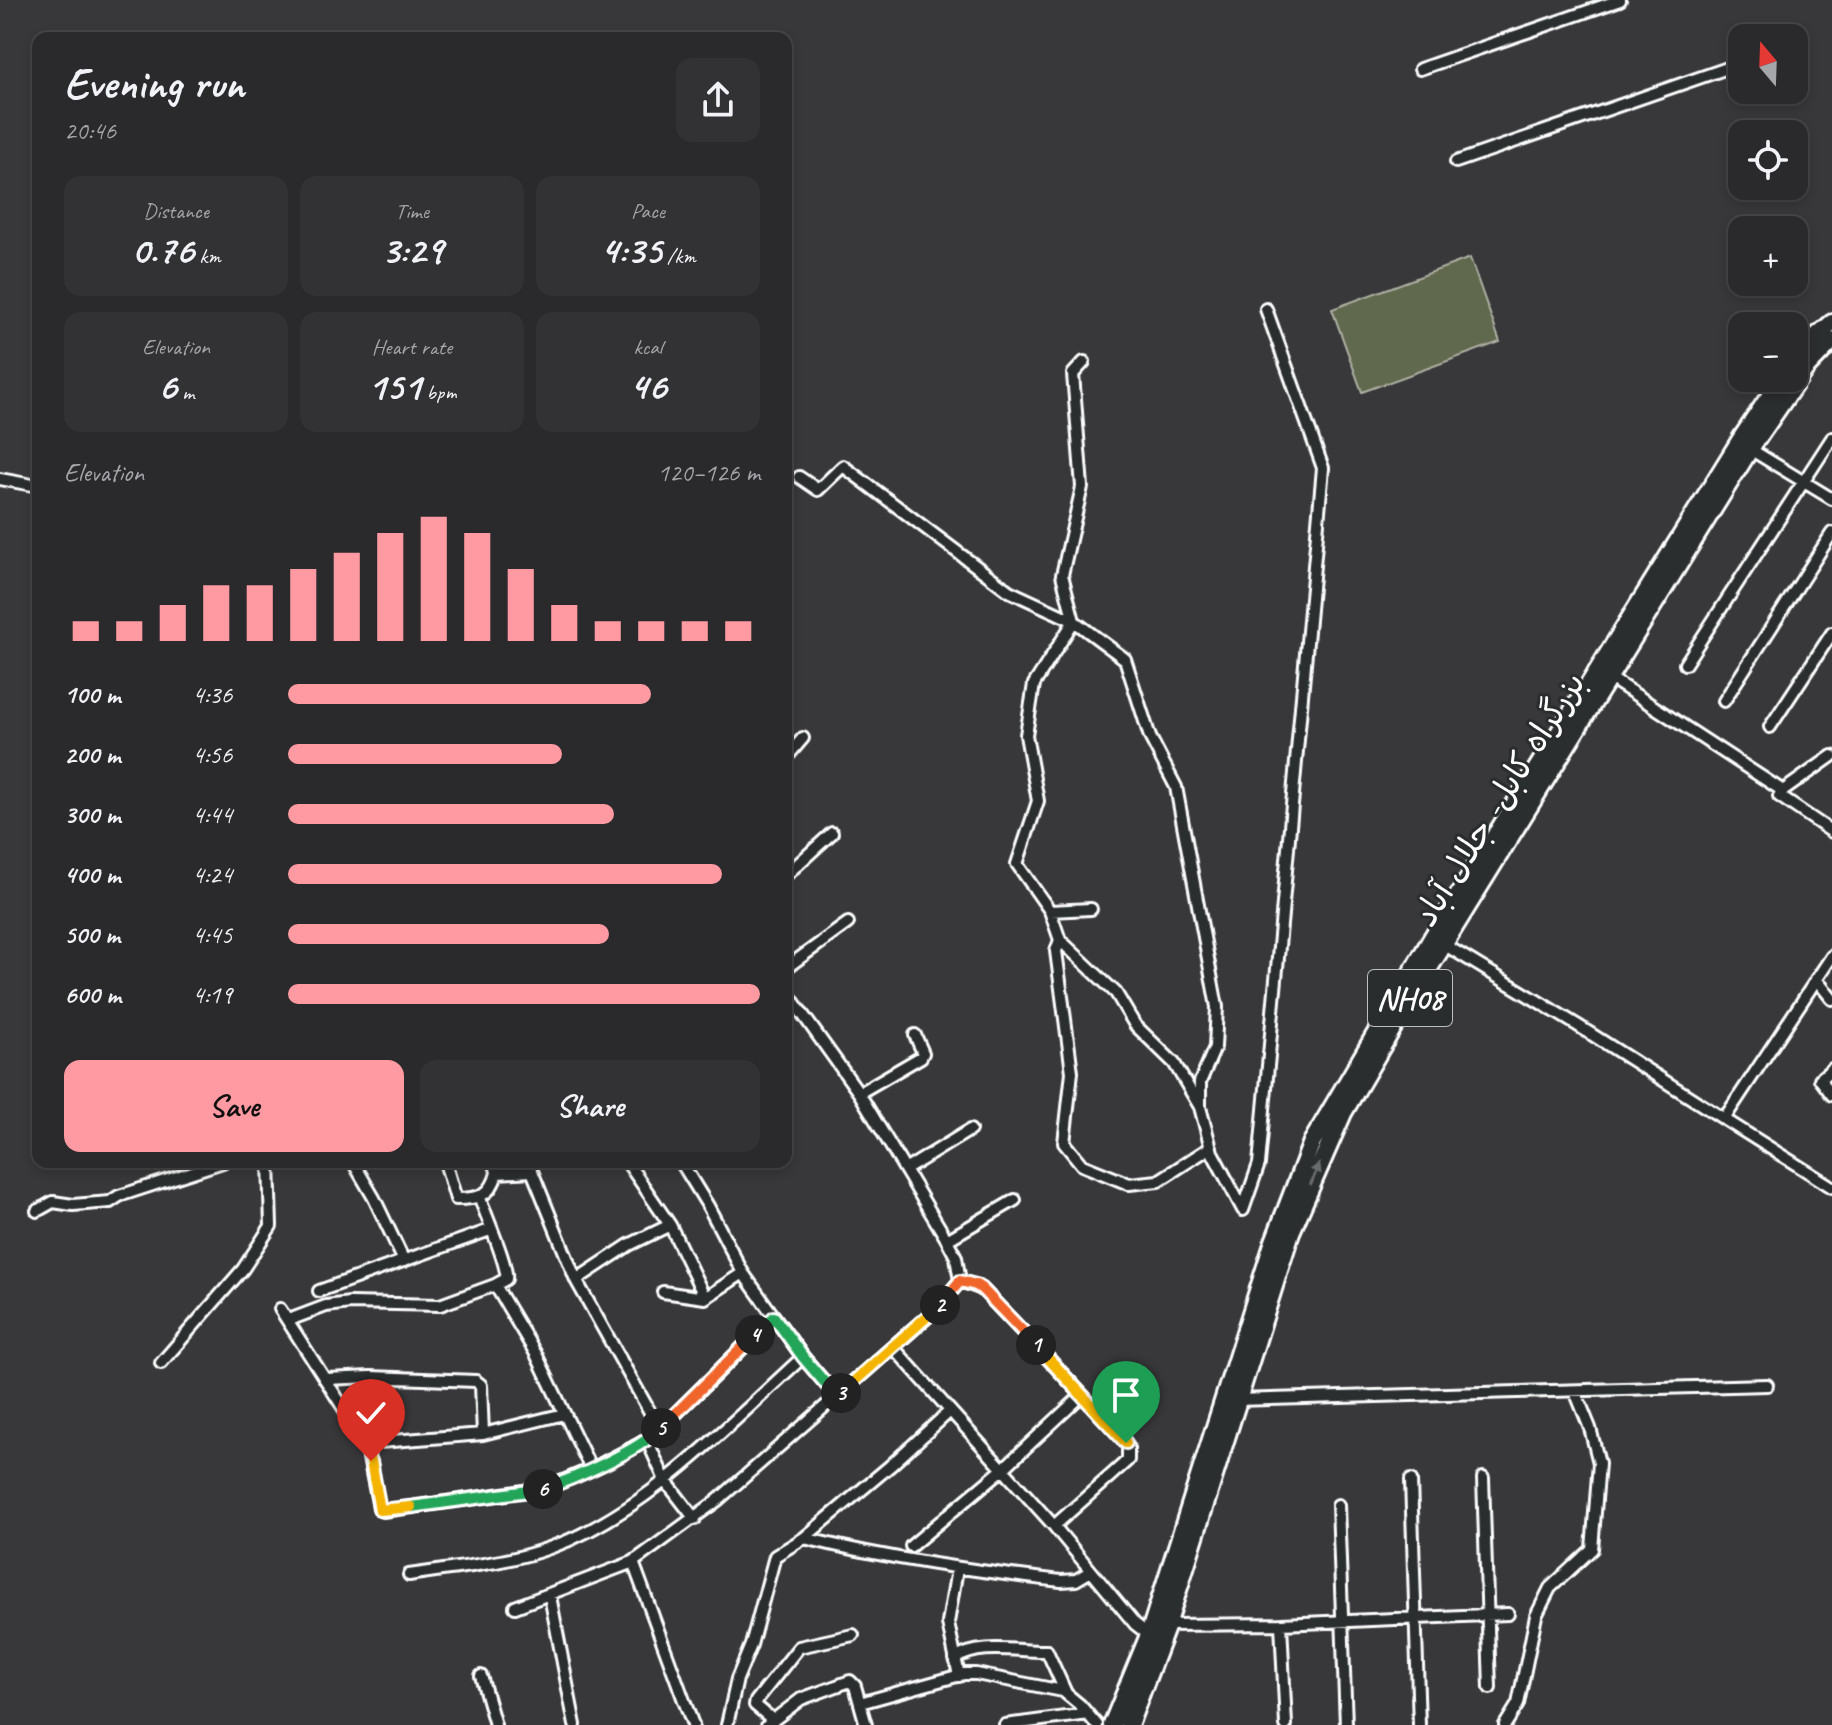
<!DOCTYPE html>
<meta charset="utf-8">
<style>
body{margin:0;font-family:Caveat,"Playpen Sans Arabic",sans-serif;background:#323133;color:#f1f3f6;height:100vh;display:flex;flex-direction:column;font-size:30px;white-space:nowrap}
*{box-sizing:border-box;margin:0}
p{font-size:26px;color:#a5a6a9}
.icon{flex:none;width:44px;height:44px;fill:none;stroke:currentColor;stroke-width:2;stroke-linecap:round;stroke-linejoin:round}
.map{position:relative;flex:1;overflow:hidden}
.side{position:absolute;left:32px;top:32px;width:760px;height:1136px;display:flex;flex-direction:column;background:#2a292b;border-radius:16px;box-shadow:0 4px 12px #0003,0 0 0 2px #464547}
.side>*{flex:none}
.needle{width:52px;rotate:341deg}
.buttons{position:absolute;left:1728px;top:24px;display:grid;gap:16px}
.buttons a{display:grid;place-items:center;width:80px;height:80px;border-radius:16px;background:#2a292b;box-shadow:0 4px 12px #0003,0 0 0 2px #464547;font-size:40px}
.pin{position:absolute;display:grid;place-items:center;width:68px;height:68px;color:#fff;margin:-82px -34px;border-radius:50% 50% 50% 0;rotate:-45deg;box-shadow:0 0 8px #0007}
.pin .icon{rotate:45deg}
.km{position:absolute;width:40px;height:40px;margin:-20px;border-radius:50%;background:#222;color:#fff;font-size:22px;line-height:40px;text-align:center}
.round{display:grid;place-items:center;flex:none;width:84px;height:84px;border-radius:16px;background:#323133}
.headline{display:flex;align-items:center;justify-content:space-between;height:136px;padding:0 32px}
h1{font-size:44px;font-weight:700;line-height:60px}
.metrics{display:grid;grid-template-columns:repeat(3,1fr);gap:12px;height:136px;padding:8px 32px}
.metrics div{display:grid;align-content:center;border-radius:16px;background:#323133;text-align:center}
.metrics b{font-size:40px;font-weight:700}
.metrics small{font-size:22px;font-weight:400}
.metrics p{font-size:22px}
.chart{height:224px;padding:16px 32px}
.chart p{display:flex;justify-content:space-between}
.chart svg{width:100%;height:144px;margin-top:8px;stroke:#ff9aa2;stroke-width:6}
.primary-button{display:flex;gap:16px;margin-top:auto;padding:16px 32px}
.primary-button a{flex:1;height:92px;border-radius:16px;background:#ff9aa2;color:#111;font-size:32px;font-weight:700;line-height:92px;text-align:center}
.primary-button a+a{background:#323133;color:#f1f3f6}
ul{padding:0 32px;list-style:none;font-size:26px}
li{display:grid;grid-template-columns:128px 96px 1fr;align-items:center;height:60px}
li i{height:20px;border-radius:10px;background:#ff9aa2}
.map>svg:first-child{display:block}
.green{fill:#60674d;stroke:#b0b3a6;stroke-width:2}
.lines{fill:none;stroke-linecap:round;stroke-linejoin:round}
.minor-casing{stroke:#fff;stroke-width:16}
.trunk-casing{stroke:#fff;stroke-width:22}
.minor{stroke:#2a2d2e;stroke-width:10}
.trunk{stroke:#2a2d2e;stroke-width:16}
.oneway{fill:#6a6c6d}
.split-1-casing{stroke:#fff;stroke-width:16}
.split-2-casing{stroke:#fff;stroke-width:16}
.split-3-casing{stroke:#fff;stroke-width:16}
.split-4-casing{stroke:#fff;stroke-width:16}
.split-5-casing{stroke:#fff;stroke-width:16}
.split-6-casing{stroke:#fff;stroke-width:16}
.split-7-casing{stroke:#fff;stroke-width:16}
.split-8-casing{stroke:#fff;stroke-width:16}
.split-1{stroke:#f5b400;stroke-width:10}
.split-2{stroke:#f0652b;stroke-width:10}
.split-3{stroke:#f5b400;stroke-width:10}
.split-4{stroke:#22a559;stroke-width:10}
.split-5{stroke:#f0652b;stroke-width:10}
.split-6{stroke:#22a559;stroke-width:10}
.split-7{stroke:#22a559;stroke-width:10}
.split-8{stroke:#f5b400;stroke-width:10}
.labels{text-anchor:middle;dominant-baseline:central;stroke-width:6;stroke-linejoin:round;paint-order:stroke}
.shield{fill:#2a2d2e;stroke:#bfc0c0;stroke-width:2}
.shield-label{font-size:32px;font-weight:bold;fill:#fff}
.street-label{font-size:34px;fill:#fff;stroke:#2a2d2e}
</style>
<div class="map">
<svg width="1832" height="1725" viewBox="0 0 1832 1725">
<rect width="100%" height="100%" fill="#383739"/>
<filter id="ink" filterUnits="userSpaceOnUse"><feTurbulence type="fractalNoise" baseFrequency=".0125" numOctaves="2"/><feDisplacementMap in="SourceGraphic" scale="16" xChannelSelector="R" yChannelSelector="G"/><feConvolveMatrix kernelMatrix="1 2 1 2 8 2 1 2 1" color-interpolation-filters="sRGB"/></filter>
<g filter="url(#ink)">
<path class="green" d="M1470 258 1500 342 1362 392 1332 309Z"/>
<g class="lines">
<g class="minor-casing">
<path id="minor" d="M1794 45 1800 43
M1420 69 1620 0
M1456 162 1742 63
M1084 362 1073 374 1082 487 1062 575 1074 621 1125 659 1150 737 1176 787 1217 1007 1215 1047 1200 1082V1107L1212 1152 1243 1210 1259 1164 1323 468 1266 309
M1750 449 1832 499
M799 477 818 490 843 466 1009 591 1074 621 1034 684 1026 735 1038 801 1017 864 1050 911 1091 909
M0 479 38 486
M1685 664 1832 438
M1607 676 1783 791 1832 756
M1724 701 1832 533
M1770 727 1832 633
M786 758 803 738
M1783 791 1779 796 1832 832
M786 875 832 833
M1050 911 1060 940 1116 993 1135 1025 1174 1063 1200 1107
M1060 940 1056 951 1072 1072 1064 1143 1082 1165 1129 1184 1158 1181 1211 1147
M1445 945 1577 1025 1724 1119
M1832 956 1724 1119 1832 1187
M786 968 848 923
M1816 979 1832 999
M1832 1069 1820 1079 1832 1095
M859 1093 921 1057 923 1053 915 1035
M353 1162 374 1198 404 1261
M445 1162 456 1199C479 1199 491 1196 497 1173
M495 1162 497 1173 532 1171 576 1280 660 1430
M627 1162 670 1225 705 1298
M681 1162 708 1206 743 1273 803 1357 837 1397
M905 1170 970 1130
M37 1211 53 1202 73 1205 110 1202 119 1196 223 1162
M947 1240 1015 1200
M576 1280 629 1245 670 1225
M960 1281 982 1289 1121 1436 1128 1447V1460L1054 1526
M495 1285 536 1354 591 1469
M319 1291 490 1230
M663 1292 705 1298 743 1273
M280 1309 366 1443 379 1508 383 1511 546 1488 591 1469 651 1438 774 1317
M289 1320 326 1306 350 1303 440 1305 495 1285 506 1279C509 1267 485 1214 480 1198
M893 1347 1054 1526 1135 1624 1149 1635
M161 1363 243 1269 271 1226 269 1162
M326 1379 371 1377 476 1381 481 1385 483 1434
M1235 1400 1767 1385
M647 1440 665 1480 695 1519
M366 1443 483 1434 564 1414
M1483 1478 1490 1688
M1411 1480 1419 1725
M1338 1505 1346 1725
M804 1538C889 1559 975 1571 1061 1581L1076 1580 1091 1571
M911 1546 1003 1469 1082 1395
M633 1562 693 1725
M957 1569 948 1623 959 1676
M409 1575C457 1567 507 1564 552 1547 646 1513 730 1423 803 1357
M550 1596 575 1725
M515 1607 633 1562 718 1500 933 1312 960 1281 956 1257 947 1240 859 1093 786 991
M1281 1624 1286 1725
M1167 1625 1281 1624 1508 1614
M955 1659C980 1642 1019 1652 1047 1651L1066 1693
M481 1676 495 1725
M860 1703 964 1674H976L1063 1691 1080 1705 1097 1725
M773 1720 755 1705 756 1701 799 1647 853 1635
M727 1725 737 1679 751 1645 775 1556 804 1538 890 1466 950 1411
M767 1725 801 1699 850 1681 855 1686 866 1725
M1005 1725 1088 1714
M1505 1725 1518 1704 1536 1616 1550 1588 1592 1549 1599 1463 1590 1428 1575 1391"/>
</g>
<g class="trunk-casing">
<path id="trunk" d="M1794 361 1805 346 1832 323
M1112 1725 1149 1635 1273 1244 1312 1142 1432 938 1741 439 1782 378
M1129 1725 1167 1625 1291 1232 1343 1113 1408 1002 1750 449 1805 369 1832 341"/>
</g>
<use href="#minor" class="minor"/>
<use href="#trunk" class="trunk"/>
</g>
<defs><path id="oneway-solid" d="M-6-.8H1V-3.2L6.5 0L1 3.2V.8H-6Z" transform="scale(2)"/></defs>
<use class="oneway" href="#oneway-solid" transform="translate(1315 1174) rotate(-68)"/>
</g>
<g class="lines" filter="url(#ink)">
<g class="split-1-casing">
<path id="split-1" d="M1036 1345 1126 1443"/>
</g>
<g class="split-2-casing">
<path id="split-2" d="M940 1305 960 1281 976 1285 982 1289 1036 1345"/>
</g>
<g class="split-3-casing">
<path id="split-3" d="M841 1393 940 1305"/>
</g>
<g class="split-4-casing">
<path id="split-4" d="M755 1335 774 1317 803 1357 837 1397 841 1393"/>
</g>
<g class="split-5-casing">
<path id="split-5" d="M661 1428 755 1335"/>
</g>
<g class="split-6-casing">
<path id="split-6" d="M543 1489C574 1479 638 1451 661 1428"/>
</g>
<g class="split-7-casing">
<path id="split-7" d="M411 1507 543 1489"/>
</g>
<g class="split-8-casing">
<path id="split-8" d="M371 1461 380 1510 411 1507"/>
</g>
<use href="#split-1" class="split-1"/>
<use href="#split-2" class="split-2"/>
<use href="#split-3" class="split-3"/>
<use href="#split-4" class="split-4"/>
<use href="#split-5" class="split-5"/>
<use href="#split-6" class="split-6"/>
<use href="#split-7" class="split-7"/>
<use href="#split-8" class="split-8"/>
</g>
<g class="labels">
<rect class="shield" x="1368" y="970" width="84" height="56" rx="6"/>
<g class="shield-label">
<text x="1410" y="998">NH08</text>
</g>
<g class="street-label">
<text transform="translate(1499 799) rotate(-58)">بزرگراه کابل- جلال آباد</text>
</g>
</g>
</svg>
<div class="buttons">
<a><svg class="needle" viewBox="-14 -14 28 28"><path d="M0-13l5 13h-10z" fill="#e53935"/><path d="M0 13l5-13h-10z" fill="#a5a6a9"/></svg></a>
<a><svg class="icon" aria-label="locate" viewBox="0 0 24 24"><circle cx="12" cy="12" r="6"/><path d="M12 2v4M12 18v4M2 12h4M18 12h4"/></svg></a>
<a>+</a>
<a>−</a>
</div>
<div class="pin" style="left:1126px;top:1443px;background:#1e9e55"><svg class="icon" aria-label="arrive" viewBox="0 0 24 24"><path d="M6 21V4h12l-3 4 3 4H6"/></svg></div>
<div class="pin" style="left:371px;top:1461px;background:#d93025"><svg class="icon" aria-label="check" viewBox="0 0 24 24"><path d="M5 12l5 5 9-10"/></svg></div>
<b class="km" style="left:1036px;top:1345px">1</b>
<b class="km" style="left:940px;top:1305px">2</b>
<b class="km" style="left:841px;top:1393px">3</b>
<b class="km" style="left:755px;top:1335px">4</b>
<b class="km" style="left:661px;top:1428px">5</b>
<b class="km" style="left:543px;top:1489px">6</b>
<section class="side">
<div class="headline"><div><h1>Evening run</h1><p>20:46</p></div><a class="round"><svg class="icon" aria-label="share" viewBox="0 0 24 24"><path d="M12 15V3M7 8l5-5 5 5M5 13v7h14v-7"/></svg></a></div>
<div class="metrics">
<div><p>Distance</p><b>0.76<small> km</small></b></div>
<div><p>Time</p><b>3:29</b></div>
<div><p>Pace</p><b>4:35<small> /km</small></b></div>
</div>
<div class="metrics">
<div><p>Elevation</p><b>6<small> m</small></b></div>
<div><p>Heart rate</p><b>151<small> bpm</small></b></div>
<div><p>kcal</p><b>46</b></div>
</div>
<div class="chart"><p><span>Elevation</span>120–126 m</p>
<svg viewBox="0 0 160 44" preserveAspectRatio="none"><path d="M5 44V38M15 44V38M25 44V33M35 44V27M45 44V27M55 44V22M65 44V17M75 44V11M85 44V6M95 44V11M105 44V22M115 44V33M125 44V38M135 44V38M145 44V38M155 44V38"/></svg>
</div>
<ul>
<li><b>100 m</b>4:36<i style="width:77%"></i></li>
<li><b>200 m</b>4:56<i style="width:58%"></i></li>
<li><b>300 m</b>4:44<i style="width:69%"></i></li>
<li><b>400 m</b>4:24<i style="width:92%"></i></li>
<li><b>500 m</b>4:45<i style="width:68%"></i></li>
<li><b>600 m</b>4:19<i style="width:100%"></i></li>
</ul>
<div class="primary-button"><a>Save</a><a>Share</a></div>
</section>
</div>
